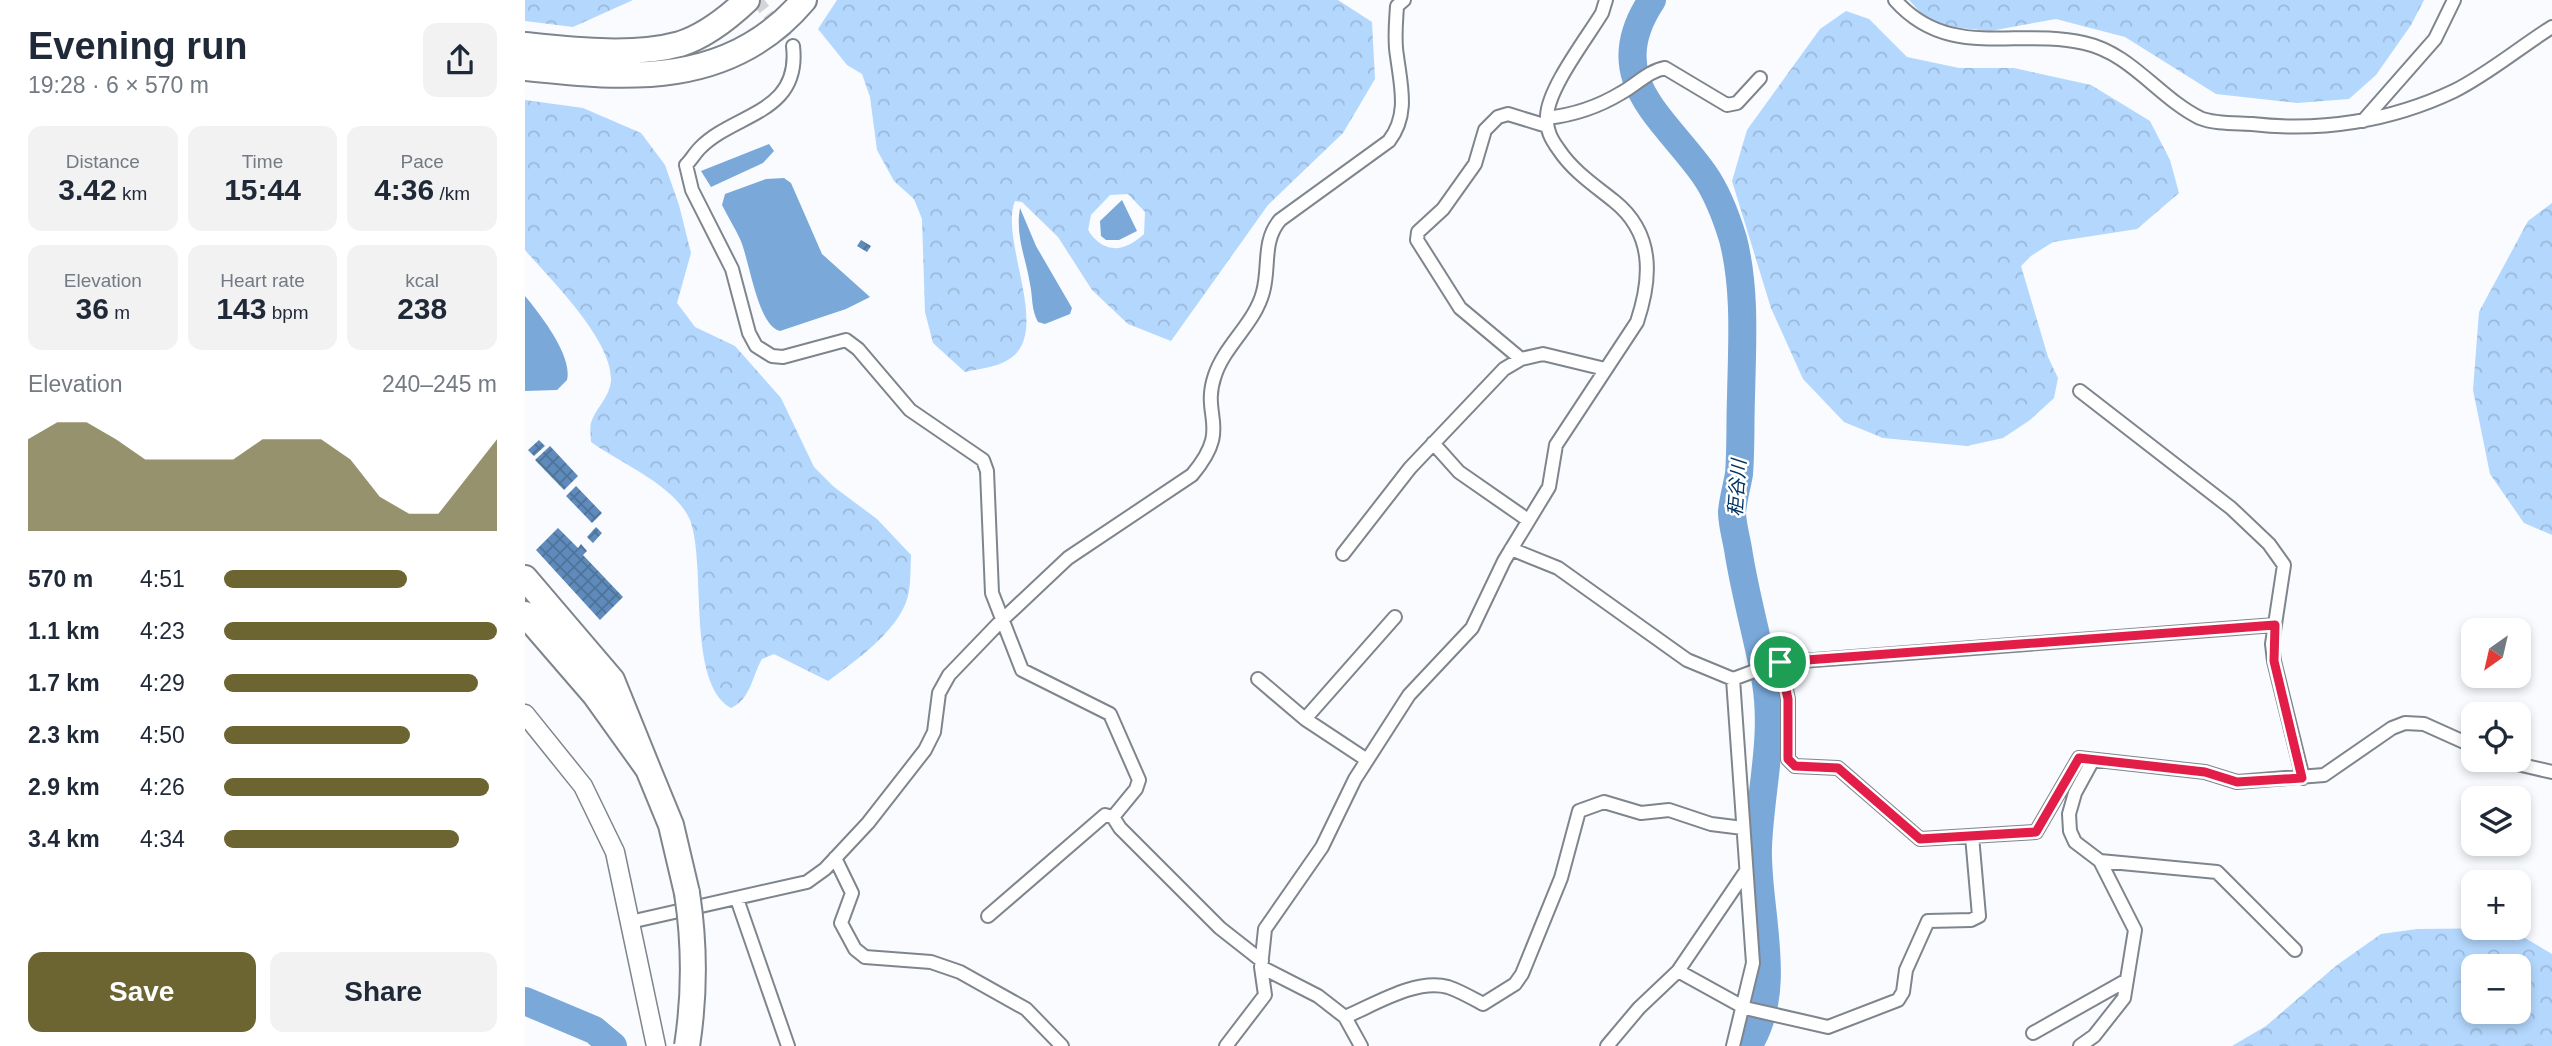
<!DOCTYPE html>
<meta charset="utf-8">
<style>
body{margin:0;font-family:Helvetica,"Noto Sans JP",sans-serif;background:#f2f2f3;color:#1f2937;height:100vh;display:flex;flex-direction:column;font-size:26px;white-space:nowrap}
*{box-sizing:border-box;margin:0}
p{font-size:23px;color:#747a83}
.icon{flex:none;width:38px;height:38px;fill:none;stroke:currentColor;stroke-width:2;stroke-linecap:round;stroke-linejoin:round}
.map{position:relative;flex:1;overflow:hidden}
.panel{display:flex;flex-direction:column;background:#fff;width:525px}
.panel>*{flex:none}
.needle{width:46px;rotate:214deg}
.tools{position:absolute;left:1936px;top:618px;display:grid;gap:14px}
.tools a{display:grid;place-items:center;width:70px;height:70px;border-radius:14px;background:#fff;box-shadow:0 4px 10px #0003;font-size:35px}
.pin{position:absolute;display:grid;place-items:center;width:60px;height:60px;color:#fff;margin:-30px;border:4px solid #fff;border-radius:50%;box-shadow:0 2px 7px #0007}
.round{display:grid;place-items:center;flex:none;width:74px;height:74px;border-radius:14px;background:#f2f2f3}
.head{display:flex;align-items:center;justify-content:space-between;height:119px;padding:0 28px}
h1{font-size:38px;font-weight:800;line-height:52px}
.figures{display:grid;grid-template-columns:repeat(3,1fr);gap:10px;height:119px;padding:7px 28px}
.figures div{display:grid;align-content:center;border-radius:14px;background:#f2f2f3;text-align:center}
.figures b{font-size:30px;font-weight:800}
.figures small{font-size:19px;font-weight:400}
.figures p{font-size:19px}
.chart{height:196px;padding:14px 28px}
.chart p{display:flex;justify-content:space-between}
.chart svg{width:100%;height:126px;margin-top:7px;fill:#6c6531;opacity:.7}
.cta{display:flex;gap:14px;margin-top:auto;padding:14px 28px}
.cta a{flex:1;height:80px;border-radius:14px;background:#6c6531;color:#fff;font-size:28px;font-weight:800;line-height:80px;text-align:center}
.cta a+a{background:#f2f2f3;color:#1f2937}
ul{padding:0 28px;list-style:none;font-size:23px}
li{display:grid;grid-template-columns:112px 84px 1fr;align-items:center;height:52px}
li i{height:18px;border-radius:9px;background:#6c6531}
main{display:flex;flex:1;min-height:0}
.map>svg:first-child{display:block}
.forest{fill:url(#forest-crowns);fill-rule:evenodd}
.water{fill:#79a8d9}
.lines{fill:none;stroke-linecap:round;stroke-linejoin:round}
.river{stroke:#79a8d9;stroke-width:28}
.building{fill:url(#building-cross-hatch)}
.street-tunnel{stroke:#d3d5d8;stroke-width:12;stroke-dasharray:12 6;stroke-linecap:butt}
.street-casing{stroke:#7f858c;stroke-width:16}
.secondary-casing{stroke:#7f858c;stroke-width:21}
.highway-casing{stroke:#7f858c;stroke-width:28}
.street{stroke:#fff;stroke-width:12}
.secondary{stroke:#fff;stroke-width:18}
.highway{stroke:#fff;stroke-width:24}
.highway-bridge-casing{stroke:#7f858c;stroke-width:28;stroke-linecap:butt}
.highway-bridge{stroke:#fff;stroke-width:24}
.route-casing{stroke:#fff;stroke-width:14}
.route{stroke:#e11d48;stroke-width:9}
.labels{text-anchor:middle;dominant-baseline:central;stroke-width:5;stroke-linejoin:round;paint-order:stroke}
.water-label{font-size:19px;font-style:italic;fill:#003260;stroke:#fff}
</style>
<main>
<section class="panel">
<div class="head"><div><h1>Evening run</h1><p>19:28 · 6 × 570 m</p></div><a class="round"><svg class="icon" aria-label="share" viewBox="0 0 24 24"><path d="M12 15V3M7 8l5-5 5 5M5 13v7h14v-7"/></svg></a></div>
<div class="figures">
<div><p>Distance</p><b>3.42<small> km</small></b></div>
<div><p>Time</p><b>15:44</b></div>
<div><p>Pace</p><b>4:36<small> /km</small></b></div>
</div>
<div class="figures">
<div><p>Elevation</p><b>36<small> m</small></b></div>
<div><p>Heart rate</p><b>143<small> bpm</small></b></div>
<div><p>kcal</p><b>238</b></div>
</div>
<div class="chart"><p><span>Elevation</span>240–245 m</p>
<svg viewBox="0 0 160 44" preserveAspectRatio="none"><path d="M0 44V12L10 6L20 6L30 12L40 19L50 19L60 19L70 19L80 12L90 12L100 12L110 19L120 32L130 38L140 38L150 25L160 12V44z"/></svg>
</div>
<ul>
<li><b>570 m</b>4:51<i style="width:67%"></i></li>
<li><b>1.1 km</b>4:23<i style="width:100%"></i></li>
<li><b>1.7 km</b>4:29<i style="width:93%"></i></li>
<li><b>2.3 km</b>4:50<i style="width:68%"></i></li>
<li><b>2.9 km</b>4:26<i style="width:97%"></i></li>
<li><b>3.4 km</b>4:34<i style="width:86%"></i></li>
</ul>
<div class="cta"><a>Save</a><a>Share</a></div>
</section>
<div class="map">
<svg width="2027" height="1046" viewBox="0 0 2027 1046">
<defs>
<pattern id="forest-crowns" width="20" height="18" patternUnits="userSpaceOnUse" patternTransform="scale(1.75)"><rect width="20" height="18" fill="#b3d7fd"/><path d="M2 6a3 3 0 1 1 6 0M12 15a3 3 0 1 1 6 0" fill="none" stroke="#9bb9da"/></pattern>
<pattern id="building-cross-hatch" width="8" height="8" patternUnits="userSpaceOnUse" patternTransform="scale(1.75)"><rect width="8" height="8" fill="#5e8bbb"/><path d="M0 0l8 8M0 8l8-8" fill="none" stroke="#4f7399"/></pattern>
</defs>
<rect width="100%" height="100%" fill="#f9fbff"/>
<path class="forest" d="M0 0H108L48 27 0 21Z
M312 0H813L847 22 850 79 818 133 743 205 646 341 603 324 567 290 533 237 497 202 490 201C473 243 533 341 477 363 466 368 452 369 440 372L408 343 400 312 397 219 389 199 369 181 352 150 345 97 337 74 322 65 293 29ZM603 194 620 212 619 234C599 252 579 255 563 230L566 215 585 195Z
M1384 0H1899L1886 25 1851 75 1824 99 1772 103 1691 94 1600 37 1531 19 1465 31 1417 26 1396 13Z
M1321 11 1344 19 1382 57 1434 68H1489L1566 85 1625 121 1645 160 1654 193 1612 229 1528 242 1506 256 1496 266 1523 357 1533 378 1529 398 1505 420 1478 438 1442 446 1358 438 1319 422 1278 379 1246 308 1207 181 1222 130 1295 29Z
M0 100 58 108 116 133 140 165 154 205 166 253 152 303 170 327 210 346 256 398 289 467 309 487 352 519 386 555C385 572 387 593 378 609 363 638 329 662 303 681L249 654 237 659C227 676 226 699 206 708 161 683 182 566 165 520 151 486 95 463 66 442 66 435 64 426 67 420 72 407 85 396 86 381 88 340 25 279 0 250Z
M2027 203V535L1999 523 1965 474 1948 390 1954 312 2003 221Z
M1983 928 2027 954V1046H1707L1741 1026 1812 965 1856 934 1892 929ZM1993 966V1012H1948V966Z"/>
<path class="water" d="M244 144 249 151 238 163 186 187 176 171Z
M259 178 266 183 297 254 345 297 321 309 255 331C232 325 225 261 215 239 210 228 203 217 197 205L200 194 241 179Z
M597 200 612 231 594 240H581L576 236 575 221Z
M495 208 511 246 547 308 545 314 520 324 513 322C506 309 508 298 505 284 501 258 490 236 495 208Z
M0 296C15 314 48 356 42 380L32 390 0 391Z"/>
<g class="lines">
<path class="river" d="M1127 0C1075 78 1138 116 1179 174 1193 194 1201 216 1208 239 1221 290 1217 345 1216 397 1215 422 1216 449 1214 474 1212 486 1208 499 1207 512 1207 524 1211 537 1213 549 1220 595 1233 638 1241 683 1250 738 1235 792 1233 847 1231 910 1260 988 1223 1046
M0 1001 69 1030 88 1046"/>
</g>
<path class="building" d="M336 240 346 246 342 252 332 246Z
M14 440 20 446 9 456 3 450Z
M25 446 53 476 39 490 10 460Z
M51 486 77 513 67 523 41 496Z
M71 527 77 533 68 543 62 537Z
M33 528 53 548 56 544 62 551 58 555 98 597 75 620 11 550Z"/>
<g class="lines">
<path class="street-tunnel" d="M232 0 268 46"/>
<g class="street-casing">
<path id="street" d="M1370 0C1424 61 1491 27 1559 43 1606 53 1634 98 1675 118 1689 124 1712 123 1727 124 1796 132 1866 121 1929 91 1963 74 1995 47 2027 27
M268 46C276 114 209 113 175 148 170 153 166 160 161 165L167 190 207 269 224 333 231 346 247 356 258 357 321 340 333 349 385 410 458 460 462 471 467 593 497 670 585 714 614 780 611 789 588 817 595 828 695 928 737 961
M1022 118C1048 115 1073 107 1096 93 1111 85 1123 71 1140 68L1202 105 1212 103 1235 78
M1838 121 1910 39 1929 0
M1022 126 983 114 973 117 960 130 950 164 918 209 893 232 892 240 935 308 996 359 1018 354 1080 369
M1555 391 1706 508 1744 544 1759 565 1747 644 1749 661 1778 778
M908 443 934 472 1003 520
M986 549 1033 568 1162 660 1208 679 1251 663 1750 625
M818 554 885 468 979 369 996 359
M1255 662 1263 699V759L1270 766 1313 768 1395 839 1511 832 1554 758 1680 772 1712 782 1799 775 1867 728 1880 723 1899 724 1948 746
M733 679 780 719 842 760
M1208 679 1228 963 1208 1046
M780 719 870 617
M1975 760 2027 772
M310 858 327 893 316 923 330 949 340 957 406 962 435 972 501 1009 537 1046
M1575 861 1692 872 1770 950
M212 899 263 1046
M463 916 580 815 588 817
M105 922 282 882 300 869 343 823 400 750 409 732 414 693 424 675 475 622 543 558 667 475C708 426 675 418 690 375 700 345 730 323 738 292 745 267 737 241 755 220L864 141C884 115 876 87 872 56 869 40 871 23 872 6L879 0
M736 967 793 996 820 1017 836 1046
M1153 971 1220 1008 1303 1027 1373 1000 1378 992 1381 970 1403 921 1446 920 1454 916 1447 836
M820 1017C849 1005 891 978 923 987 935 991 947 998 958 1004L990 984 997 974 1036 878 1054 811 1079 802 1116 813 1144 810 1186 824 1218 828
M1508 1033 1602 980
M701 1046 740 995 736 967 740 929 797 847 830 779 884 695 947 628 979 561 1024 487 1031 445 1112 322C1127 277 1129 233 1089 201 1069 185 1048 171 1034 150 1026 139 1021 130 1022 116 1023 88 1062 38 1077 13L1081 0
M1082 1046 1114 1008 1153 971 1221 871
M1555 1046 1569 1036 1599 998 1610 930 1575 861 1550 842 1545 831 1544 814 1550 793 1568 760"/>
</g>
<g class="secondary-casing">
<path id="secondary" d="M0 714 58 786 90 852 131 1046"/>
</g>
<g class="highway-casing">
<path id="highway" d="M0 45C49 50 108 57 155 44 180 36 204 17 222 0
M0 68C103 79 205 88 279 0
M0 578 87 680 123 769 70 695 0 614
M123 769 146 825 162 893"/>
</g>
<use href="#street" class="street"/>
<use href="#secondary" class="secondary"/>
<use href="#highway" class="highway"/>
<g class="highway-bridge-casing">
<path id="highway-bridge" d="M162 893C170 945 170 994 162 1046"/>
</g>
<use href="#highway-bridge" class="highway-bridge"/>
</g>
<g class="lines">
<g class="route-casing">
<path id="route" d="M1750 625 1749 661 1777 778 1712 782 1680 772 1554 758 1511 832 1395 839 1313 768 1270 766 1263 759V699L1255 662Z"/>
</g>
<use href="#route" class="route"/>
</g>
<g class="labels">
<g class="water-label">
<text transform="translate(1212 488) rotate(-86)">秬谷川</text>
</g>
</g>
</svg>
<div class="tools">
<a><svg class="needle" viewBox="-14 -14 28 28"><path d="M0-13l5 13h-10z" fill="#e53935"/><path d="M0 13l5-13h-10z" fill="#747a83"/></svg></a>
<a><svg class="icon" aria-label="locate" viewBox="0 0 24 24"><circle cx="12" cy="12" r="6"/><path d="M12 2v4M12 18v4M2 12h4M18 12h4"/></svg></a>
<a><svg class="icon" aria-label="layers" viewBox="0 0 24 24"><path d="M12 4l9 5-9 5-9-5zM3 14l9 5 9-5"/></svg></a>
<a>+</a>
<a>−</a>
</div>
<div class="pin" style="left:1255px;top:662px;background:#1e9e55"><svg class="icon" aria-label="arrive" viewBox="0 0 24 24"><path d="M6 21V4h12l-3 4 3 4H6"/></svg></div>
</div>
</main>
